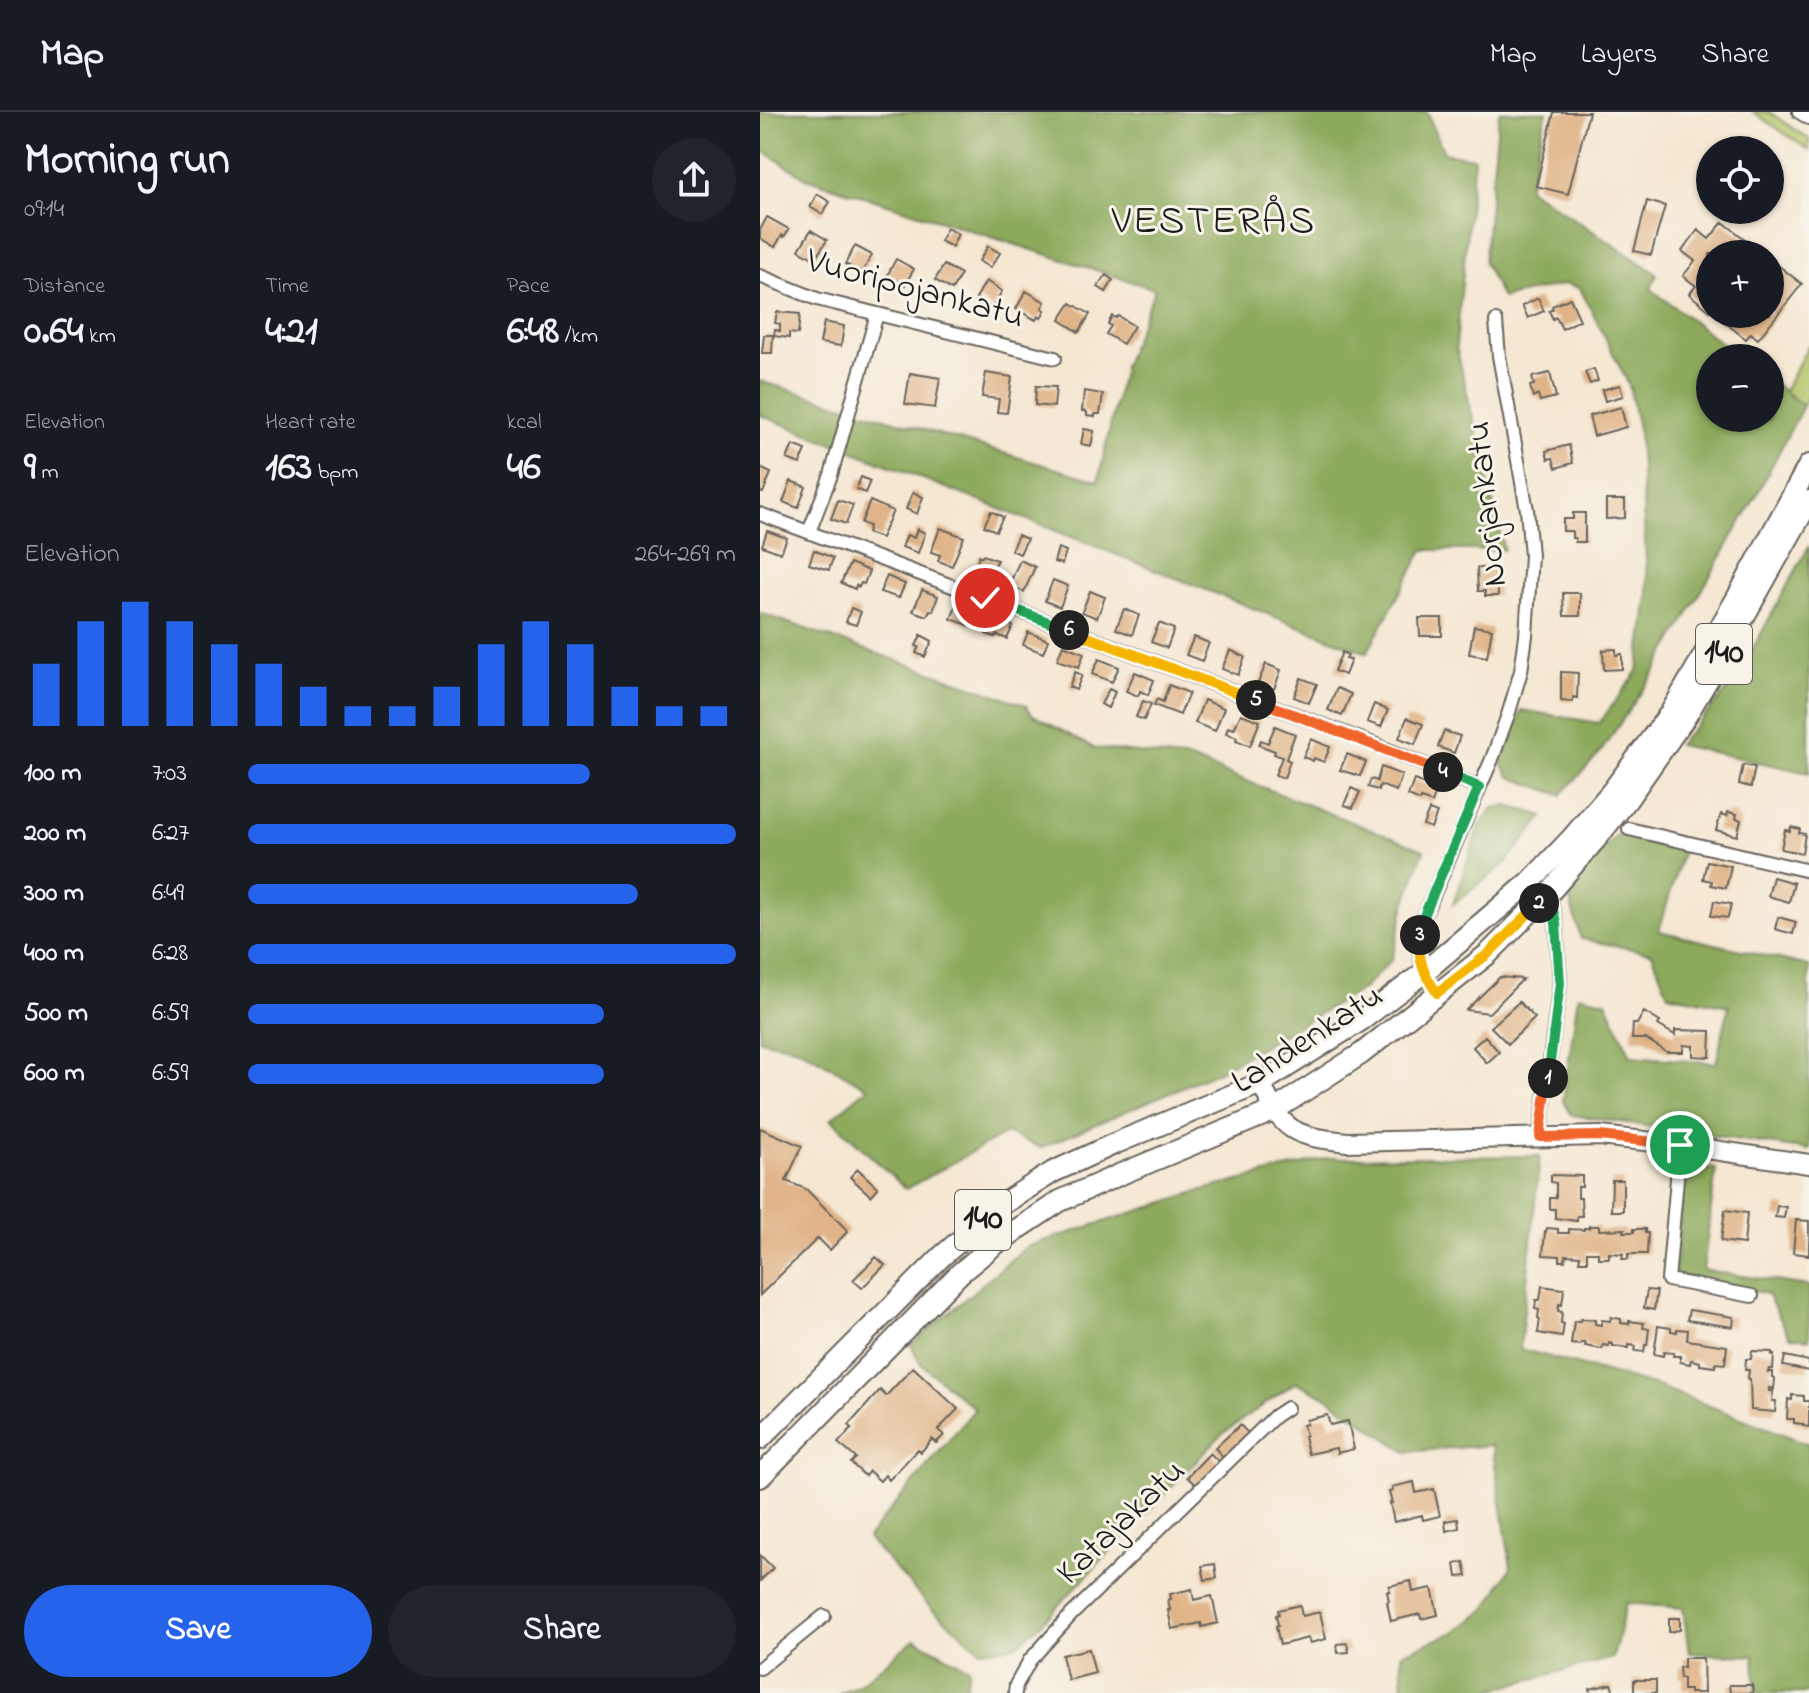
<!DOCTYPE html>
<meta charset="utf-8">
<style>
body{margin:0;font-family:"Indie Flower",sans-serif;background:#20242c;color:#f1f3f6;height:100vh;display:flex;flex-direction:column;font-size:30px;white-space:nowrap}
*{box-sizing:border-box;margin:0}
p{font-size:26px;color:#9ea1a6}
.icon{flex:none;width:44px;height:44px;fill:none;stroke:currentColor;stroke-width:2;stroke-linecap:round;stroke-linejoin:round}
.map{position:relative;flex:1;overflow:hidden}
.sheet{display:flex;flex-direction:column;background:#171b24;width:760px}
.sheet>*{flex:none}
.buttons{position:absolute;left:936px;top:24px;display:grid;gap:16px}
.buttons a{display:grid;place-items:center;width:88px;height:88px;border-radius:50%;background:#171b24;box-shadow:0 2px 6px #0004;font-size:40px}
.pin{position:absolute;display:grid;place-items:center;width:68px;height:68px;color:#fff;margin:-34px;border:4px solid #fff;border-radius:50%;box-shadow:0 2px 8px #0007}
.km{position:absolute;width:40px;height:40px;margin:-20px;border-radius:50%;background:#222;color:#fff;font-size:22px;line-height:40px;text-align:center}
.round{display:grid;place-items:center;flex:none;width:84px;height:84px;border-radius:42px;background:#20242c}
.headline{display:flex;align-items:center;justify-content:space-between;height:136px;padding:0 24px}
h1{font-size:44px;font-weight:800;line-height:60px}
.metrics{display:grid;grid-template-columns:repeat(3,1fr);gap:12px;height:136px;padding:8px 24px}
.metrics div{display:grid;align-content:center}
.metrics b{font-size:40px;font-weight:800}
.metrics small{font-size:22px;font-weight:400}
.metrics p{font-size:22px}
.chart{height:224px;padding:16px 24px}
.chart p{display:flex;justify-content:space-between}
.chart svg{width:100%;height:144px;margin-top:8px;stroke:#2563eb;stroke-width:6}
.action{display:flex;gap:16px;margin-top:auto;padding:16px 24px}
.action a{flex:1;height:92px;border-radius:48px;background:#2563eb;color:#fff;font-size:32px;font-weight:800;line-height:92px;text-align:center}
.action a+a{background:#20242c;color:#f1f3f6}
ul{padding:0 24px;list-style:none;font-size:26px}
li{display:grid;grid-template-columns:128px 96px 1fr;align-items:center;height:60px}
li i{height:20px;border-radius:10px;background:#2563eb}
header{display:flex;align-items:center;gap:48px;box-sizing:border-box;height:112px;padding:0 40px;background:#171b24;border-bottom:2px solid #363941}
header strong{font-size:38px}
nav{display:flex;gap:44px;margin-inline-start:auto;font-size:28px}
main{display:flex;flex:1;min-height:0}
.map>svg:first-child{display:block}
.green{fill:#b1c366;stroke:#667041;stroke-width:2}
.forest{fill:#8ca95b;stroke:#54623c;stroke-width:2}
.building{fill:#e0b488}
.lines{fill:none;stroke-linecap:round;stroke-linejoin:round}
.street-casing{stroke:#68635c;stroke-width:16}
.secondary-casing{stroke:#68635c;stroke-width:22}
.primary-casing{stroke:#68635c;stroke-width:24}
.street{stroke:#fff;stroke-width:12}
.secondary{stroke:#fff;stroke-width:18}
.primary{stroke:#fff;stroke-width:20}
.split-1-casing{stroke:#fff;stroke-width:16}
.split-2-casing{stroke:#fff;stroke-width:16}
.split-3-casing{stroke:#fff;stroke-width:16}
.split-4-casing{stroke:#fff;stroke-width:16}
.split-5-casing{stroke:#fff;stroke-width:16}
.split-6-casing{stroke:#fff;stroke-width:16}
.split-7-casing{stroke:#fff;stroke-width:16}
.split-1{stroke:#f0652b;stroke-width:10}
.split-2{stroke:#22a559;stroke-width:10}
.split-3{stroke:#f5b400;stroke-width:10}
.split-4{stroke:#22a559;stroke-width:10}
.split-5{stroke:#f0652b;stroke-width:10}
.split-6{stroke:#f5b400;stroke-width:10}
.split-7{stroke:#22a559;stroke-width:10}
.labels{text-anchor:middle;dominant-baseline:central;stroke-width:6;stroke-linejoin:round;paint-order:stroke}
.shield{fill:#f7f3e8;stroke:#5e5c59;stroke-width:2}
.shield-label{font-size:34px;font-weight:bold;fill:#1c1c1c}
.street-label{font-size:36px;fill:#1c1c1c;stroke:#f7f3e8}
.quarter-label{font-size:40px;letter-spacing:2px;fill:#1c1c1c;stroke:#f7f3e8}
</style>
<header>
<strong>Map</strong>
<nav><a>Map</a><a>Layers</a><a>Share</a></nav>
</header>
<main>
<section class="sheet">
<div class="headline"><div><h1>Morning run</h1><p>09:14</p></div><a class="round"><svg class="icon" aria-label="share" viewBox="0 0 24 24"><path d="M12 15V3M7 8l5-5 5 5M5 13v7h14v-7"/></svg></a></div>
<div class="metrics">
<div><p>Distance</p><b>0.64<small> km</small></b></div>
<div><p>Time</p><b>4:21</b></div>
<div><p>Pace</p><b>6:48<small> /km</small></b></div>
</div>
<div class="metrics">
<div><p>Elevation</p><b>9<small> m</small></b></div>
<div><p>Heart rate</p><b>163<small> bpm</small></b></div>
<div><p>kcal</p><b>46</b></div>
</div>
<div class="chart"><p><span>Elevation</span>264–269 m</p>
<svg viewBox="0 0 160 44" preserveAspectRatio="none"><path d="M5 44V25M15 44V12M25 44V6M35 44V12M45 44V19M55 44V25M65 44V32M75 44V38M85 44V38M95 44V32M105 44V19M115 44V12M125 44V19M135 44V32M145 44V38M155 44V38"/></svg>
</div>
<ul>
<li><b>100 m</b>7:03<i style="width:70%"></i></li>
<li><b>200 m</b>6:27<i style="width:100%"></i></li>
<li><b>300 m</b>6:49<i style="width:80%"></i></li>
<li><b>400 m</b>6:28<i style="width:100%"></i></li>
<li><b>500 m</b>6:59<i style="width:73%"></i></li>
<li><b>600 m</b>6:59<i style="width:73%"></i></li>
</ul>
<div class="action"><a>Save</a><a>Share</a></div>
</section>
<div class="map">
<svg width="1049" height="1581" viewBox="0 0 1049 1581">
<rect width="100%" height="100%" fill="#f7f3e8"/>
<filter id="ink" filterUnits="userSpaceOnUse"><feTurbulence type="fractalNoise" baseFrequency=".0125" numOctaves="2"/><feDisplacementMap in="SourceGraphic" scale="16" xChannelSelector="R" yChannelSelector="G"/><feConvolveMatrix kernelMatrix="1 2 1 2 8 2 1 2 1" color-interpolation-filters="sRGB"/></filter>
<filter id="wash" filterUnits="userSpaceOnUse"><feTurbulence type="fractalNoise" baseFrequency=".006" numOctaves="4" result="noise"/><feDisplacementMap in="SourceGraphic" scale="32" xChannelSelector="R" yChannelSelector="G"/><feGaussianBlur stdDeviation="1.8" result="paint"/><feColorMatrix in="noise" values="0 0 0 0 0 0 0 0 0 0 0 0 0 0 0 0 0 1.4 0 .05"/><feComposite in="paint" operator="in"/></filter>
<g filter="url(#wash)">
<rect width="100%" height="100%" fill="#f5e7d2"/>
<path class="green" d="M993 0H1009L1049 27V38Z
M1049 232V282L1043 294 1024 279Z"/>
<path class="forest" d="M0 0H667L684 41 714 46 696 234 744 438H663L607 541 0 303V269L338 369 364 252 395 177 46 66 0 37Z
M739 0H787L768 76 897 162 891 177 981 246H950V306H1010V268L1043 294 996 384 895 560 839 642 801 683 750 665 741 651 762 598 839 611 878 559 888 484 879 322 869 273 820 176 806 172 742 186 724 150Z
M1049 434V661L918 633 974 571Z
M0 501 266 593 273 603 334 636 430 647 664 738 645 792 632 847 603 877 459 959 281 1036 246 1021 146 1077 71 1007 108 976 38 936 0 928Z
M748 694 784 704 744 753 693 792 719 715 733 696Z
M858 722 923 738 899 819 1049 854V1038L812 1003 803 989 818 883 846 889 871 944 956 951 969 894 908 882 892 841 821 827 806 775Z
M780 1044 760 1237 897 1274 1049 1332V1581H996L994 1544 929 1541 923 1496 866 1491 853 1546 718 1581H643L641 1542 695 1520 726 1497 751 1455 732 1333 646 1340 568 1286 536 1270 462 1322 280 1513 256 1534 221 1538 173 1498 107 1426 215 1297 160 1251 151 1233 266 1135 443 1078 568 1046Z
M925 1053 956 1057 943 1158 1049 1174V1227L1030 1225 1007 1182 915 1162Z
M155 1527 209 1556 206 1576 209 1581H79L98 1573Z"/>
<g id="blocks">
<path class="building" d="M794 0H829L808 82 776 74Z
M57 82 70 90 62 102 50 95Z
M887 89 905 94 891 143 874 139Z
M7 105 29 117 24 125 22 123 15 135 0 126V118Z
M963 110 1004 142H950V199L929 182 936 174 923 164 935 149 922 139 938 118 949 127Z
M187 116 198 122 192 135 180 129Z
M51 118 67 128 55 147 39 138Z
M95 134 112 143 102 161 85 152Z
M228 134 240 141 230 156 219 149Z
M136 147 154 157 145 173 127 164Z
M1010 147 1042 172 998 227 991 221 986 227 954 202H1010Z
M184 153 201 162 192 178 175 168Z
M346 163 353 168 346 180 338 175Z
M226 169 242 179 232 196 216 186Z
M266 179 285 190 282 196 285 198 281 206 278 204 276 208 256 197Z
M778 186 784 199 768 206 762 194Z
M810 186 820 208 802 217 796 205 793 207 789 199 793 197 792 194Z
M311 191 330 202 319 220 300 208Z
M17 200 40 202 38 222 29 221V226L14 224 15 218 20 219V212L15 211Z
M352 204 356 206 358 204 374 214 363 232 346 222 351 214 348 212Z
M64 210 84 214 81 234 60 231Z
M4 223H13L12 241H2Z
M834 257 838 269 830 272 825 260Z
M150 261 180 266 175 296 145 292Z
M226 261 252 265 247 301 237 300 239 287 222 285Z
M790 261 796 285 780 289 778 283 773 285 770 274 774 273 772 265Z
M860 273 863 284 845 289 842 278Z
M276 274 296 275 294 295 275 293Z
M324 279 343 282 340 302H335V305L327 304V300L322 299Z
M861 295 866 315 834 324 829 304Z
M324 317 334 319 331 334 321 332Z
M33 333 46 338 40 352 27 347Z
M809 333 813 351 796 356 793 346 788 347 786 339Z
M0 356 11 361 3 381 0 380Z
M101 365 110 369 105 381 96 377Z
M31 369 46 375 38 396 23 390Z
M153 380 163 385 157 402 146 397Z
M78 388 93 393 86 412 71 407Z
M846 388H865V406L846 407Z
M110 389 133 399 121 426 107 421 109 414 101 411Z
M231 399 243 405 236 419 224 414Z
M813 401H825V430H815V426H812V419H803V407H813Z
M180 416 204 425 192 454 178 449 180 443 171 440Z
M157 417 165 421 158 441 142 435 147 423 154 426Z
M7 419 27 426 21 441 2 434Z
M258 423 267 427 260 442 251 438Z
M298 436 306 439 302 452 294 450Z
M54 438 73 446 69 458 49 452Z
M219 443 222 445 223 443 237 448 229 468 214 461Z
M260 448 275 455 264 480 249 473Z
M90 451 109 459 104 472 101 471 99 475 96 473 95 477 81 471Z
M717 456H737L738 484H725V479H718Z
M127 464 145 472 139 486 120 480Z
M293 468 308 474 300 495 285 489Z
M162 478 178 484 173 499 170 498 167 504 153 499Z
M330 479 345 485 337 506 322 500Z
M803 481H820V504H804Z
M197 492 216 500 211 514 191 507Z
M91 496 101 500 96 513 86 510Z
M364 497 379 503 372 523 356 517Z
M233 505 253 514 247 527 237 523 235 525 226 522Z
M659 506H682V524H660Z
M399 511 414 517 407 536 391 530Z
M714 514 732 517 727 545 709 542Z
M268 520 288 528 283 541 263 533Z
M161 523 172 529 165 545 156 541 159 535 156 534Z
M434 525 449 531 442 549 426 543Z
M303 533 324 541 319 555 297 548Z
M856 537V543L862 542V557L844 558 843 538Z
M470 538 485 545 478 563 462 557Z
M582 540 588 543 586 547 591 548 585 563 574 559Z
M339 547 359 555 352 570 332 562Z
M506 552 521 558 514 577 498 571Z
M315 560 322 563 316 578 309 575Z
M375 560 394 568 388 583 380 579 378 584 366 579Z
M801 560 818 561 817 586 813 585V590L801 589Z
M541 566 557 572 549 591 534 585Z
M409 573 429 581 420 603 394 593 397 587 403 590Z
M577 576 591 582 582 604 568 598Z
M349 577 355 580 348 596 341 592Z
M444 588 464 596 455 619 435 611Z
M383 589 391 592 384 608 376 605Z
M614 592 628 598 621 615 607 610Z
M481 602 500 609 490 634 476 628 477 625 466 621 468 615 474 617Z
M647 606 663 612 655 632 639 626Z
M515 614 535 622 526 647 530 649 524 666 515 663 522 645 514 642 515 639 499 633 501 628 508 631Z
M684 619 700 624 694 641 678 635Z
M551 627 570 635 564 650 554 646 553 649 543 645Z
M587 642 606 650 600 664 580 658Z
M983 653 995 655 991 675 979 672Z
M621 655 642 663 636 679 620 673 618 678 608 675 611 667 617 669Z
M654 668 677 677 672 691 661 687 660 689 648 684Z
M591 676 600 680 593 696 584 693Z
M669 698 677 701 671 716 663 713Z
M968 700 977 702 976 706 981 708 977 724 956 718 961 702 967 704Z
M1031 715 1040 717 1039 721 1045 722 1042 741 1021 737 1025 718 1030 719Z
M947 749 971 754 966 776 951 773 952 769 943 767Z
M1013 765 1034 771 1029 790 1008 784Z
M954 789 971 792 968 806 951 804Z
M1018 805 1036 810 1033 822 1015 817Z
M740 865 763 867 729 901 706 898Z
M759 890 775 906 748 932 731 915Z
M884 900 900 910 898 913 915 923V918L951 919 950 945 933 944V934L923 933V940H907L886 927H872L873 912H877Z
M725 924 739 940 727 951 713 935Z
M0 1016 42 1034 26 1069 46 1077 88 1119 70 1138 58 1126 0 1183Z
M98 1057 118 1076 111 1084 90 1065Z
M791 1063 822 1064V1075H818V1086H821L822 1104H817V1109L795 1106V1097H790V1086H796V1071L791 1070Z
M852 1068H863V1099H851Z
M1017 1094 1026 1095 1024 1106 1015 1105Z
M965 1098 987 1101 984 1132 961 1129Z
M1036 1108 1049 1109V1143L1033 1141Z
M829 1114H839V1118L865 1117 864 1120H874V1117H885V1121H888L887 1142H868V1147H862L863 1142 849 1141V1146H838V1140H827V1149H819L820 1144 806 1143 805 1149H800V1144L783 1143 785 1120H786L787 1116 798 1117V1121H809V1117L824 1118V1116H829Z
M116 1145 125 1153 102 1176 93 1168Z
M782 1174 804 1177 802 1193 799 1192 798 1199 802 1200 801 1211 804 1212 802 1225 778 1221 780 1207 778 1206 779 1198 775 1197 776 1188H780Z
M887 1178 897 1179 894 1198 884 1196Z
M929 1198 974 1205 973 1215 927 1208Z
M851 1205 861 1207V1211L869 1212V1209L884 1211 883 1216 889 1217 887 1233H885L884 1240 875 1239 876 1234 869 1233V1236L853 1234V1232L849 1231V1234L843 1233 842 1237 825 1234 826 1231H821L820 1233 811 1232 814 1209H820L821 1207 835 1208V1212L841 1213 842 1208 850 1209Z
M898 1214 911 1216V1219L917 1220V1217L928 1218 927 1228 967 1234 965 1252 955 1251V1255L940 1253V1250L931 1248 930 1252 920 1250V1244H913L914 1241 904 1240 903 1244 894 1242Z
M992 1239 1012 1240V1243H1014L1013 1257H1009L1008 1260H1012V1265L1015 1266 1014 1277 1009 1276V1279H1013L1012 1289H1016L1015 1300 991 1298 990 1267H988L989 1258H985L986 1247H991Z
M1025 1244 1049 1249V1259L1023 1254Z
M153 1255 198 1297 178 1318 184 1323 176 1331 172 1327 161 1340 158 1337 129 1368 125 1363 120 1369 109 1359 105 1364 91 1351 96 1346 78 1331 92 1316 89 1313 120 1278 126 1284Z
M1032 1283 1044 1284V1289H1049V1315L1043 1314V1312L1034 1311V1307H1027L1028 1287 1032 1288Z
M567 1303 570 1313 588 1309 594 1337 577 1341 576 1336 548 1342 544 1324 546 1323 543 1313 547 1312 546 1308Z
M480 1313 488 1321 463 1345 455 1336Z
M450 1341 459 1350 437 1374 427 1365Z
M654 1370 656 1381 674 1377 680 1404 663 1408 662 1403 634 1410 630 1391H632L629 1380 633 1379 632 1375Z
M698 1407 699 1416 686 1419 685 1409Z
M0 1443 13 1456 0 1469Z
M704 1450 707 1464 697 1465 695 1452Z
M455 1452 457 1466 445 1468 442 1454Z
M651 1469 653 1480 672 1476 678 1503 661 1507 660 1502 631 1509 627 1490 629 1489 627 1479H630L629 1474Z
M432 1477 434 1488 452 1484 458 1511 442 1515 441 1511 412 1517 408 1498H410L408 1488 411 1487 410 1482Z
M540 1493 542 1504 560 1500 566 1527 550 1531 548 1526 520 1533 516 1514 518 1513 516 1503 519 1502 518 1498Z
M909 1506H920V1518L909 1520Z
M587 1531 589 1540 578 1541 577 1532Z
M329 1537 335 1561 308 1568 302 1543Z
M924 1546H943L944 1581H930V1578H923V1566H920L919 1555H924Z
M874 1568H896V1581H874Z
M851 1572 854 1581H831L830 1577Z
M969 1573H992L993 1581H970Z"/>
</g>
</g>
<g filter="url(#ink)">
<use href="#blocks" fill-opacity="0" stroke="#68635c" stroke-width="2"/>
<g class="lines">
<g class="street-casing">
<path id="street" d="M1039 0 1049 6
M0 164 57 187 295 246
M0 402 616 633 719 675
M49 420 71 363 117 202
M869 717 1049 759
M677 881C658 853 657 843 662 809L732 647 749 600 761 559 766 524 771 443 767 398 739 244 736 209
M780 1025 800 871 796 811 789 781
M920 1033 908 1168 992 1184
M0 1556 64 1504
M255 1581 256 1573 270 1548 311 1503 515 1304 527 1296"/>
</g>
<g class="secondary-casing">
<path id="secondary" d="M501 971C523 1021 534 1024 587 1030L840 1024 920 1033 1049 1052"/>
</g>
<g class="primary-casing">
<path id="primary" d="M0 1327 182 1144 241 1093 293 1060 356 1031 501 971 603 907 663 861 770 770 811 727 853 678 911 600 977 486 1049 353
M0 1365 200 1161 234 1133 300 1089 361 1062 513 999 601 942 728 842 789 781 836 727 867 688 926 604 964 540 1049 389"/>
</g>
<use href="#street" class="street"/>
<use href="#secondary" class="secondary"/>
<use href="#primary" class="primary"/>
</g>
</g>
<g class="lines" filter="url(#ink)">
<g class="split-1-casing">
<path id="split-1" d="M788 966 780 1025 840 1024 920 1033"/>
</g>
<g class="split-2-casing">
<path id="split-2" d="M779 791 789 781 796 811 800 871 788 966"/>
</g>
<g class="split-3-casing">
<path id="split-3" d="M660 823C657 848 664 862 677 881L728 842 779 791"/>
</g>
<g class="split-4-casing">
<path id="split-4" d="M660 823 662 809 675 777 719 675 683 660"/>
</g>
<g class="split-5-casing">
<path id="split-5" d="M496 588 683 660"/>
</g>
<g class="split-6-casing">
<path id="split-6" d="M309 518 496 588"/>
</g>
<g class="split-7-casing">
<path id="split-7" d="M225 486 309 518"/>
</g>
<use href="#split-1" class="split-1"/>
<use href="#split-2" class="split-2"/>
<use href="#split-3" class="split-3"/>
<use href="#split-4" class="split-4"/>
<use href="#split-5" class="split-5"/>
<use href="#split-6" class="split-6"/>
<use href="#split-7" class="split-7"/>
</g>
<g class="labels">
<g class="shield">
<rect x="936" y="512" width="56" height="60" rx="6"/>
<rect x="195" y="1078" width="56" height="60" rx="6"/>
</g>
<g class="shield-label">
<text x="964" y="542">140</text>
<text x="223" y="1108">140</text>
</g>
<g class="street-label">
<text transform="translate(155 178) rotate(15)">Vuoripojankatu</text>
<text transform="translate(728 392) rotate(-96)">Norjankatu</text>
<text transform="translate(548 928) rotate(-33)">Lahdenkatu</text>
<text transform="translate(362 1411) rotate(-44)">Katajakatu</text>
</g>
<g class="quarter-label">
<text x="454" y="110">VESTERÅS</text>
</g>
</g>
</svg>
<div class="buttons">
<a><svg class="icon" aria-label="locate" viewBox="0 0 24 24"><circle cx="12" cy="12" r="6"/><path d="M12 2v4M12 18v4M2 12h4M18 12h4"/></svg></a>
<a>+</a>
<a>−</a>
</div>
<div class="pin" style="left:920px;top:1033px;background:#1e9e55"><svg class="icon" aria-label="arrive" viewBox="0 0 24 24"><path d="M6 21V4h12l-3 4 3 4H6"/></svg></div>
<div class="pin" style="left:225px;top:486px;background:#d93025"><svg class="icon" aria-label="check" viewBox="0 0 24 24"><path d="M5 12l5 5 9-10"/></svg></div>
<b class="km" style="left:788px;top:966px">1</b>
<b class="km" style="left:779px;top:791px">2</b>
<b class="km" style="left:660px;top:823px">3</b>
<b class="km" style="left:683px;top:660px">4</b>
<b class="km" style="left:496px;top:588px">5</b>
<b class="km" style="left:309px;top:518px">6</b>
</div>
</main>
